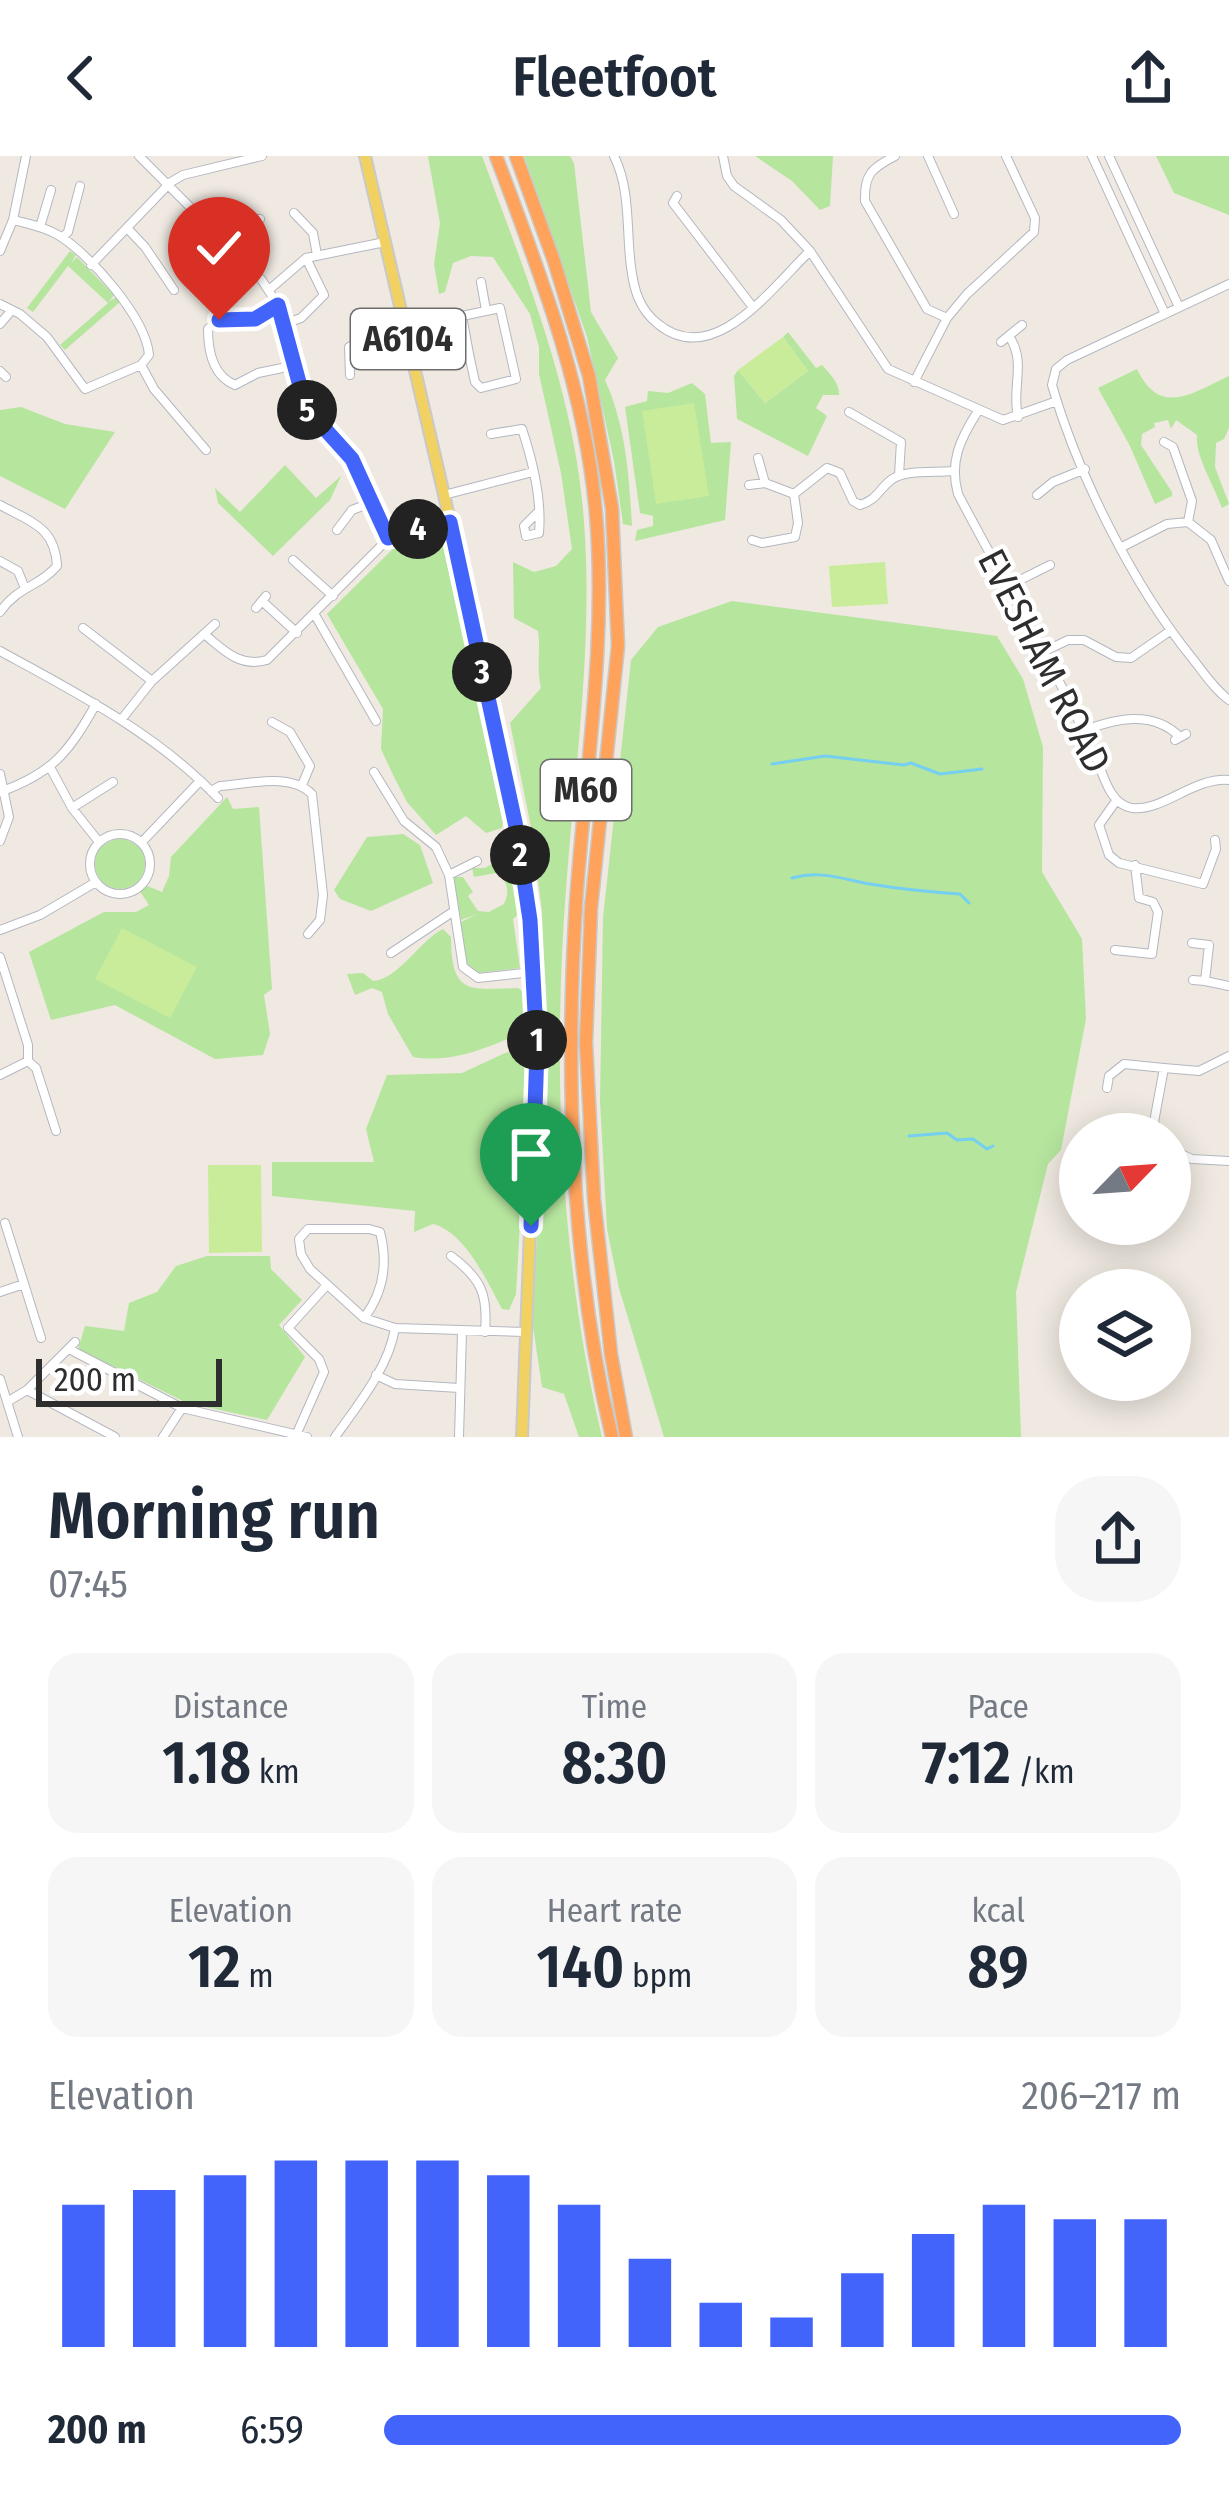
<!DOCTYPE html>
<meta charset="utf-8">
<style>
body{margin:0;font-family:"Fira Sans Condensed",sans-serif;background:#f6f6f7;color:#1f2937;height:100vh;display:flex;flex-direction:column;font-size:45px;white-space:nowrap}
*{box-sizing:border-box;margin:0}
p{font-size:39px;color:#747a83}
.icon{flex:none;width:66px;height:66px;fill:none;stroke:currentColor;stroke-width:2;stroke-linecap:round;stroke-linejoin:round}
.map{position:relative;height:1281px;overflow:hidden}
.details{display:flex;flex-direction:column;background:#fff;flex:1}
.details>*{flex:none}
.needle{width:78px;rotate:65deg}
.tools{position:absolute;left:1059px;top:957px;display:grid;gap:24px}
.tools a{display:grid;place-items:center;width:132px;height:132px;border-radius:50%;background:#fff;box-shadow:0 6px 30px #0003;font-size:60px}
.scale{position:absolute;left:36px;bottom:30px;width:186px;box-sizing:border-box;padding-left:12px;border:6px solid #2e2e2e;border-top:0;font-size:33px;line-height:42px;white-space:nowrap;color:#2e2e2e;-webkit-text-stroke:9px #fff;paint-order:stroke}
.pin{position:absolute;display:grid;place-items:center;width:102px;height:102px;color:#fff;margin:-123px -51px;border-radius:50% 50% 50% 0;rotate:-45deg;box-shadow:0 0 12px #0007}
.pin .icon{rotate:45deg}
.km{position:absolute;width:60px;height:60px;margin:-30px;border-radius:50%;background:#222;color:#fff;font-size:33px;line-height:60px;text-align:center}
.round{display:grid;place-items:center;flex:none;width:126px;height:126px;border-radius:48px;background:#f6f6f7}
.head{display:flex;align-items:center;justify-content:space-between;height:204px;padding:0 48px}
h1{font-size:66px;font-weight:600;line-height:90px}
.figures{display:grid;grid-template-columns:repeat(3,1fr);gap:18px;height:204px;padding:12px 48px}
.figures div{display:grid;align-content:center;border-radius:30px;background:#f6f6f7;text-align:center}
.figures b{font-size:60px;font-weight:600}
.figures small{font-size:33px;font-weight:400}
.figures p{font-size:33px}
.chart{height:336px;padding:24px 48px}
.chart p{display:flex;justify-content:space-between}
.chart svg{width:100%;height:216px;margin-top:12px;stroke:#4264fb;stroke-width:6}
ul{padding:0 48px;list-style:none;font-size:39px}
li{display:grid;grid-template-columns:192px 144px 1fr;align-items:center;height:90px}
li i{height:30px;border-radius:15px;background:#4264fb}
header{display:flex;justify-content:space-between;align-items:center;height:156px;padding:0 48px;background:#fff;font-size:54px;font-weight:600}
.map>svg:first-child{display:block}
.green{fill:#b6e59e}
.pitch{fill:#c9ec9a}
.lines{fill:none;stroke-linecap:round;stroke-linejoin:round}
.stream{stroke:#75cff0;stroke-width:3}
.minor-casing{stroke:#b4b7c1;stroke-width:10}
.major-casing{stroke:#c9c9c9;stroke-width:14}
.highway-casing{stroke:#c9c9c9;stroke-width:15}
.minor{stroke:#fff;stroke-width:8}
.major{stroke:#f2d163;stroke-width:10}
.highway{stroke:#ffa35c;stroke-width:12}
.route-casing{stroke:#fff;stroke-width:24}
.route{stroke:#4264fb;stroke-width:15}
.labels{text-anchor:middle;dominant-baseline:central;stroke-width:9;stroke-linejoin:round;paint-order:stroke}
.shield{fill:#fff;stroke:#6d6d6d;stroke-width:3}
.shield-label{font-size:36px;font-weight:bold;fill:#2e2e2e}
.street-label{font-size:39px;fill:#2e2e2e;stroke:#fff}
</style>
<header><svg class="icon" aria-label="back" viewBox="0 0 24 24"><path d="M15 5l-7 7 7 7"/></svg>Fleetfoot<svg class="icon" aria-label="share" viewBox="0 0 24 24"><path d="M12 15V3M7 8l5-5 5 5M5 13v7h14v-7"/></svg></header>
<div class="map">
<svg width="1229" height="1281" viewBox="0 0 1229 1281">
<rect width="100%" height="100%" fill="#efe9e1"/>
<path class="green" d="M428 0H482C526 120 575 237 584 366 593 485 576 602 567 720 552 905 559 1100 602 1281H579L564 1238 542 1231 532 1164 545 948 542 755 531 671 510 567 541 532C536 511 541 496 538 475L514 462 513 406 534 416 556 410 572 393 561 317 539 218V191L530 158 493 101 471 100 453 107 445 136 439 138 434 108 440 67Z
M524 0H570L574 7 591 156 618 202 605 224C626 271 629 319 632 370L623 368 614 305 587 181Z
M755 0H833L830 50 820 54 792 25Z
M1156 0H1229V59L1174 37Z
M70 95 76 99 71 107 77 101 114 139 109 146 116 141 120 146 65 194 60 189 108 147 68 110 33 156 27 152Z
M788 176 816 212 822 209C829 217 840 227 839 239H823L816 252 827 260 808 300 737 263 734 220 738 214 765 247 808 215 783 181Z
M1137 213C1160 261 1191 238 1229 220V272L1224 283 1216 287 1215 311 1229 348 1222 352C1213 327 1195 300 1197 279L1176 264 1171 273 1168 264 1154 267 1155 271 1142 278 1141 289 1172 336V340L1155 348 1130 290 1098 232Z
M692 227 705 238 711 287 731 286 725 364 635 385 637 374 653 370V360L640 357 625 251 647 245 648 235 668 237Z
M21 251 65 268 115 276 65 353 0 320V254Z
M285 309 316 342 341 320 330 344 273 400 218 347 215 332 240 356Z
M441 376 505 652 502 672 486 677 466 660 436 679 407 646 394 621 381 593 383 553 327 458 400 386Z
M732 445 997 480 1023 523 1043 591 1042 716 1082 783 1086 863 1061 994 1048 1008 1016 1136 1021 1281H664L619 1132 607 1073 600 945 603 762 631 504 658 471Z
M227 641 233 653 259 651 272 833 264 839 270 878 263 899 215 903 115 849 51 864 29 796 104 756H136L149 749 139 734 145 729 162 736 169 720 171 701Z
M510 668 522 755 513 763 520 812 477 817 465 806 459 767 477 758 461 764 453 721H463L473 736 468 740 478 755 489 756 504 748C510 735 508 725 496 717L474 721 472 712H485L495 706 490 693Z
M403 678 420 689 433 727 371 755 340 743 334 734 367 681Z
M95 708a25 25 0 1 1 50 0a25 25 0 1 1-50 0Z
M443 773 451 781C451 841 471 833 518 832L527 839 528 875C488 890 457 908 413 901L388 858 382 836 372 832 355 839 347 818 363 817 373 825C399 823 419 785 443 773Z
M520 894 528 903V924L516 1138 509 1154 502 1153C487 1125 465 1076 433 1068L414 1076 415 1055 272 1040V1006H374L366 973 387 919 462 917 505 897Z
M207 1100H270L271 1113 302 1144 279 1169 305 1201 267 1264 187 1247 78 1193 85 1170 124 1175 129 1147 157 1136 176 1110Z"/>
<path class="pitch" d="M783 181 808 215 765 247 738 214Z
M694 247 709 340 656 348 642 255Z
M885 406 888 448 832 451 829 410Z
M122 772 197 811 170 862 95 823Z
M208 1009H261L262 1096 209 1097Z"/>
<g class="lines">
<path class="stream" d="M772 608 825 600 904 609 911 607 940 618 982 613
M792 722C821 714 842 723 870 728 900 733 930 736 960 738L969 747
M909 980 947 977 957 984 973 983 987 993 993 990"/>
<g class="minor-casing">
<path id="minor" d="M139 0 251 112
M614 0C631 34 626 74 631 111 634 134 639 153 658 168 714 214 772 131 810 95
M723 0 727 20 734 30 781 64 810 95 888 213 1003 264 1057 245
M895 0C872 12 864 18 865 45L927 153 947 162
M928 0 954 58
M1092 0 1165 158
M1109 0 1179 151
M166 29 183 19 262 0
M677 40 673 47 752 150
M294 57 313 77 317 99
M40 71 51 34
M127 72 145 91 174 134
M63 81 68 76 80 30
M225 87 248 64 260 63
M0 95 13 64 26 0
M196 98 215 77
M91 109 167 30
M261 123 278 149 295 226 306 252 353 303 388 383
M481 126 486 154
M1229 128 1067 204 1056 213 1052 229C1078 319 1133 429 1192 502 1204 517 1214 533 1229 544
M270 133 306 102 385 86
M0 148 20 158 47 181 85 233 141 209 149 199C146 162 90 98 58 79 44 71 29 68 13 64
M278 149 255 163C239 160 219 161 208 173 208 195 213 220 235 229L258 217 292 210
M0 168 12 154
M284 168 301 162 324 139 306 102
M1009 180C1027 207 1011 231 1018 261
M1001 186 1022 169
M141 209 154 233 206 294
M415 209 469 198 462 160 500 152 516 223 481 232 475 226 469 198
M0 215 6 221
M350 219 349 191 403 163
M914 226 947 162 967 138 1034 76 1035 62 1006 0
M978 255C960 283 949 306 958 338 1004 426 1056 512 1096 602 1104 620 1110 649 1132 652 1162 656 1194 621 1229 624
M849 256 901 286 899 319
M491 278 522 273C533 306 542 343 539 377L526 380 524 370 539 355
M1164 286 1173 291 1192 345 1188 366
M758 302 765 327
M749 329 765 327 794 338 827 312 840 317 853 345 860 349C878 343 878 334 891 324 905 313 935 317 952 315
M444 339 533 316
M1037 339 1053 326 1085 313
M0 349C31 366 55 371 57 410 39 431 18 430 0 456
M337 374 352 354 373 346
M752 384 762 387 795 381 798 367 794 338
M1120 392 1167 368 1188 366 1211 384 1229 425
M293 404 333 440
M0 405 18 415 24 430
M1006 431 1050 409
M262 445 297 477
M256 452 266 440
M315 459 376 565
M83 472 152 525
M204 478C224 494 239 512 267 504L388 383 450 366
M0 495C77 537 157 578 218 642
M1041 497 1068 484H1084L1116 501 1131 502 1170 475
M121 564 152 525 215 468
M272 566 290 576 310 610 302 629
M1083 575C1116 562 1153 554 1180 581
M1175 584 1186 578
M51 613 72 652 99 686
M374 616 404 665 436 691 449 719 463 811 478 822 532 816
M0 618 9 661 0 685
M211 635 220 630C250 628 290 616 312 638L323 739 320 764 308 778
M0 636C53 617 69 596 96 548
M1116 645 1099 669 1109 699 1119 707 1203 728 1216 693 1215 684
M72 652 113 626
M90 708a30 30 0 1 1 60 0a30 30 0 1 1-60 0Z
M142 686 200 625
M449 719 477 705
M0 774 40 759 96 726
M1192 787 1209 789 1205 825 1229 830
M1115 794 1152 798 1158 756 1153 746 1139 742 1135 709
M391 797 454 755
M0 801 28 889V905
M1193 824 1205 825
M28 905 36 912 56 975
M0 919 28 905
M1107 932 1109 920 1124 908 1164 912
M1125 978 1154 966
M1160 978 1154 966 1164 912 1199 915 1229 900
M1170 993 1192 1003 1229 1005
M5 1067 41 1182
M451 1100C482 1123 488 1139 485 1176
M0 1136 24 1128
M364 1162C383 1137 388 1107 380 1076L369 1073H308L299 1083 301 1098 310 1113 364 1162 395 1172 526 1176
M69 1193 182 1252 307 1281
M376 1219 395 1228 459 1232
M0 1223 18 1281
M27 1234 115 1281
M7 1246 27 1234 75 1186
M297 1277 324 1216 319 1203 288 1172 327 1129
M163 1281 182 1252
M335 1281C358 1249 389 1211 395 1172
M459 1281 462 1176"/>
</g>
<g class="major-casing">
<path id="major" d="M365 0 455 386 516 671 530 764 537 894 522 1281"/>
</g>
<g class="highway-casing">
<path id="highway" d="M496 0C540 117 585 232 596 358 607 488 585 617 576 747 565 921 571 1112 612 1281
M516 0 554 105 589 220 612 352 618 490 591 752 586 887 594 1043 611 1198 626 1281"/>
</g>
<use href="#minor" class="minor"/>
<use href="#major" class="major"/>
<use href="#highway" class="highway"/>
</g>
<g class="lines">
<g class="route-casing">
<path id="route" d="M219 164 255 163 278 149 306 252 352 303 388 382 450 366 516 671 530 764 537 894 531 1070"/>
</g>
<use href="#route" class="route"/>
</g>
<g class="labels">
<g class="shield">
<rect x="351" y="153" width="114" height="60" rx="9"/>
<rect x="541" y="604" width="90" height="60" rx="9"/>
</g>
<g class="shield-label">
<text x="408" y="183">A6104</text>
<text x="586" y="634">M60</text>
</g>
<g class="street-label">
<text transform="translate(1044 505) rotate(63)">EVESHAM ROAD</text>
</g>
</g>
</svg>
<div class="tools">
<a><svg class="needle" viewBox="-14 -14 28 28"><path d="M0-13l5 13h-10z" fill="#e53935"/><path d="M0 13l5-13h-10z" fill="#747a83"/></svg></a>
<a><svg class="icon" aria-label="layers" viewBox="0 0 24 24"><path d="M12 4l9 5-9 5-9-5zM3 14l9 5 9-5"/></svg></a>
</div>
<div class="scale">200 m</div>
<div class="pin" style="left:531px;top:1070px;background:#1e9e55"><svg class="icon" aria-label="arrive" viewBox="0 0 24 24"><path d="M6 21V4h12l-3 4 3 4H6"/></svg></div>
<div class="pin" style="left:219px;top:164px;background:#d93025"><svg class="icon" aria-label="check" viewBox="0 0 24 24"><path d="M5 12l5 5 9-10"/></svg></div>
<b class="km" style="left:537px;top:884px">1</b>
<b class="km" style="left:520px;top:699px">2</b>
<b class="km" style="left:482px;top:516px">3</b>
<b class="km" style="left:418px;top:373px">4</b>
<b class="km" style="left:307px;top:254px">5</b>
</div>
<section class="details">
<div class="head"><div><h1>Morning run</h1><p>07:45</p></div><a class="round"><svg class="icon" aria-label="share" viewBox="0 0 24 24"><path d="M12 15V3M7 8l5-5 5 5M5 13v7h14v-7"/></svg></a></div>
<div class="figures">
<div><p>Distance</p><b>1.18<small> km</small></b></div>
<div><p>Time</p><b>8:30</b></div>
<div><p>Pace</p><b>7:12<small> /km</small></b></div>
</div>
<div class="figures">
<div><p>Elevation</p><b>12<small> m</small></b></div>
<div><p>Heart rate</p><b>140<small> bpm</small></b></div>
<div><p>kcal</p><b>89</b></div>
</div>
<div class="chart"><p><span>Elevation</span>206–217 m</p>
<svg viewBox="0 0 160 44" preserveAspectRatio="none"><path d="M5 44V15M15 44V12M25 44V9M35 44V6M45 44V6M55 44V6M65 44V9M75 44V15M85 44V26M95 44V35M105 44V38M115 44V29M125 44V21M135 44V15M145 44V18M155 44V18"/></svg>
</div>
<ul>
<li><b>200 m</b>6:59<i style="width:100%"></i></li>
</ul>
</section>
